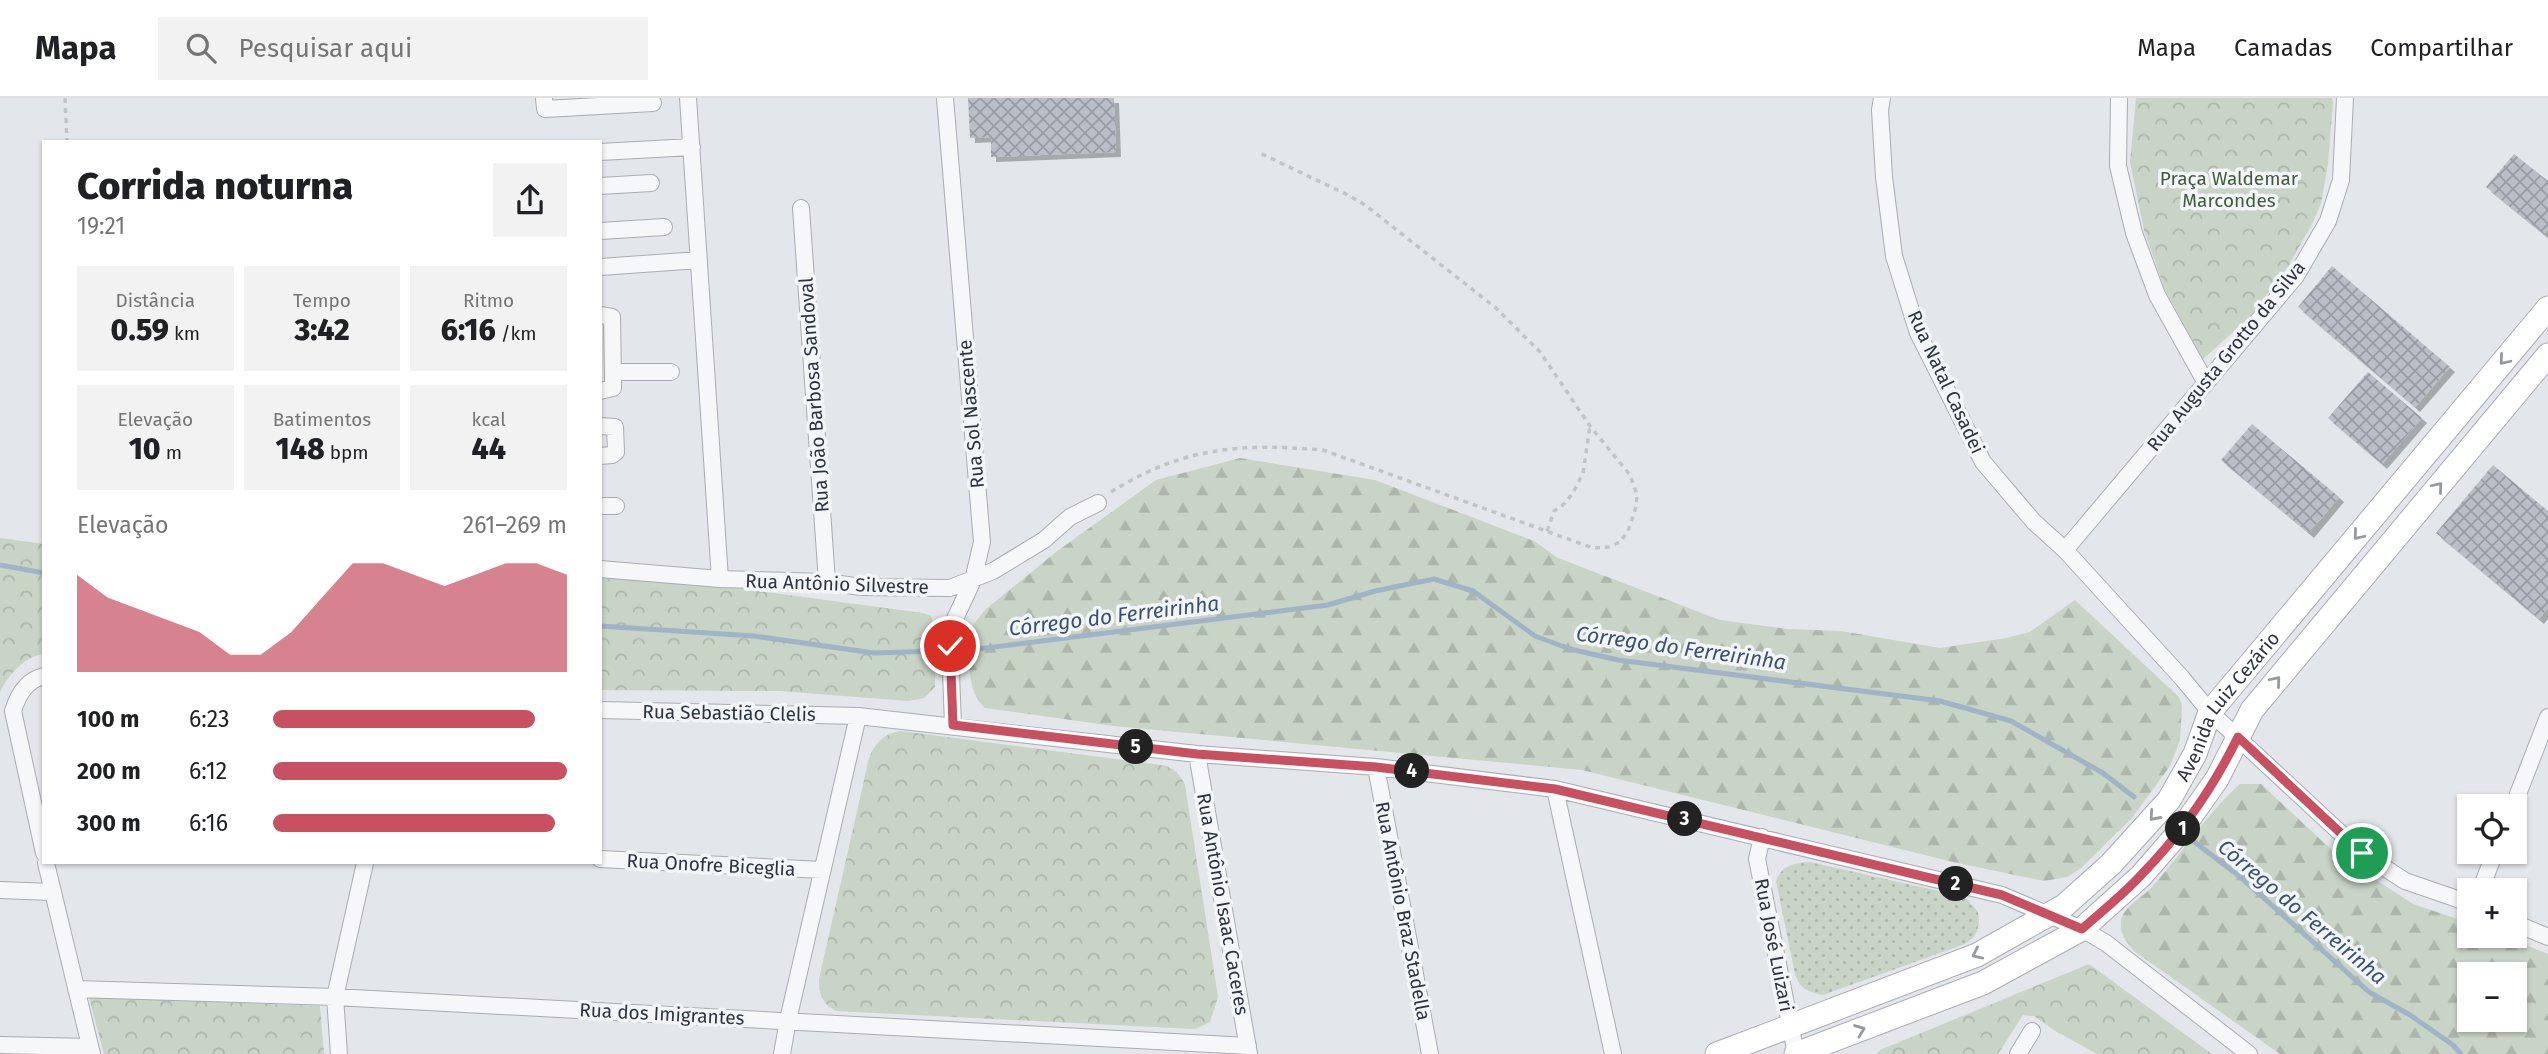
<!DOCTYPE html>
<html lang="pt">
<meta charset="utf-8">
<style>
body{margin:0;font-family:"Fira Sans",sans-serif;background:#f2f2f2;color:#202124;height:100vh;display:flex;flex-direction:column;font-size:26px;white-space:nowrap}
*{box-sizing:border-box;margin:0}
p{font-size:23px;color:#757577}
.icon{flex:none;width:38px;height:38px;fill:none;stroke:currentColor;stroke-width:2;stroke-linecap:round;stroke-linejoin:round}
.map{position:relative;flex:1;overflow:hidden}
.side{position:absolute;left:42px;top:42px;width:560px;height:724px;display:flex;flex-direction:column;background:#fff;border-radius:0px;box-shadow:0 2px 5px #0004}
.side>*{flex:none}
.fabs{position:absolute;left:2457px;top:696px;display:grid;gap:14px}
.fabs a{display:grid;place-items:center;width:70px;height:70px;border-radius:0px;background:#fff;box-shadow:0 2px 5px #0004;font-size:35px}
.pin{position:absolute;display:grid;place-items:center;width:60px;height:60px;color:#fff;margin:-30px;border:4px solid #fff;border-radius:50%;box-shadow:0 2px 7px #0007}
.km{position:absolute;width:35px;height:35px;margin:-18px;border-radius:50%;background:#222;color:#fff;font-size:19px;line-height:35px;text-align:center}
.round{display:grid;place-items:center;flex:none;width:74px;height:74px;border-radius:0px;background:#f2f2f2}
.headline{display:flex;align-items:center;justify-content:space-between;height:119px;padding:0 35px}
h1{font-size:38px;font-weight:800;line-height:52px}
.stats{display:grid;grid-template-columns:repeat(3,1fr);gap:10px;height:119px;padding:7px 35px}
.stats div{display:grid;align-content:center;border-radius:0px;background:#f2f2f2;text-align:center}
.stats b{font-size:30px;font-weight:800}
.stats small{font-size:19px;font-weight:400}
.stats p{font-size:19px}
.chart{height:196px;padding:14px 35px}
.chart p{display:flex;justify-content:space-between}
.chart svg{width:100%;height:126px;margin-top:7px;fill:#c75061;opacity:.7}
ul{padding:0 35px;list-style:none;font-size:23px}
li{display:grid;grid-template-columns:112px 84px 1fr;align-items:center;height:52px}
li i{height:18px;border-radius:9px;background:#c75061}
header{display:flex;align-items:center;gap:42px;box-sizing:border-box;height:98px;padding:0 35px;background:#fff;border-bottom:2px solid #e0e0e0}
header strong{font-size:33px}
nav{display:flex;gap:38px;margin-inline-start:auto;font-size:24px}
.search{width:490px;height:63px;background:#f2f2f2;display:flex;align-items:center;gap:18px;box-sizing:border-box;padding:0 24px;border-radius:0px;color:#757577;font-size:26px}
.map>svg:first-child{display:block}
.grass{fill:url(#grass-dots)}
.forest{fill:url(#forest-firs);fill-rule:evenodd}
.park{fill:url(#park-crowns)}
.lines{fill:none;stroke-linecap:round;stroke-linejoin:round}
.stream{stroke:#a0b3c8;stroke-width:5}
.building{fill:url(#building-cross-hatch);filter:url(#shadow)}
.street-casing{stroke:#a8adb4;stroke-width:18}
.secondary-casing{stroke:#a8adb4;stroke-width:25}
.path{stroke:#c1c4c9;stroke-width:3.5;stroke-dasharray:5 5;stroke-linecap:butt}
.street{stroke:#f6f7f9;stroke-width:16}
.secondary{stroke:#fff;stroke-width:23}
.oneway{stroke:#9699a0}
.route-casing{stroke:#fff;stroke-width:14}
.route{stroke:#c75061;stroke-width:9}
.labels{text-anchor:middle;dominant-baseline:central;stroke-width:7;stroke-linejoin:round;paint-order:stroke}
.park-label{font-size:19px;fill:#405d3a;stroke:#f3f5f8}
.street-label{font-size:19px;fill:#2c3342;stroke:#f3f5f8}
.water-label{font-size:21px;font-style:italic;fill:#385273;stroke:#f3f5f8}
</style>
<header>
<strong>Mapa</strong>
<div class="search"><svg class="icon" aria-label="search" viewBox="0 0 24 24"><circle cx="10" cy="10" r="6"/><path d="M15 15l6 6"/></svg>Pesquisar aqui</div>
<nav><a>Mapa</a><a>Camadas</a><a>Compartilhar</a></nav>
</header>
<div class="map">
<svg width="2548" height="956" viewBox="0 0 2548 956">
<defs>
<pattern id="grass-dots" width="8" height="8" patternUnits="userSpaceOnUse" patternTransform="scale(1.75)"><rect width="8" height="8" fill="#c8d4c5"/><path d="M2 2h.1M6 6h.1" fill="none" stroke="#acb6aa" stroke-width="1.8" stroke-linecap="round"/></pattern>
<pattern id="forest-firs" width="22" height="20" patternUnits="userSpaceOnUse" patternTransform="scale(1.75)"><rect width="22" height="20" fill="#c8d4c5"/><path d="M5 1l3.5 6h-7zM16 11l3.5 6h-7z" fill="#acb6aa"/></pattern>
<pattern id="park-crowns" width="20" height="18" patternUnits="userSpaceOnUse" patternTransform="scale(1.75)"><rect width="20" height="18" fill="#c8d4c5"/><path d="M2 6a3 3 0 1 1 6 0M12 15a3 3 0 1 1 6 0" fill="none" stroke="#acb6aa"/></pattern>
<pattern id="building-cross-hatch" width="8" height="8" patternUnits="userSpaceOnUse" patternTransform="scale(1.75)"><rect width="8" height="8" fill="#babfc7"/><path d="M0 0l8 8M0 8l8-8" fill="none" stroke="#979ca3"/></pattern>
<filter id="shadow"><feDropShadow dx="5" dy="5" stdDeviation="0" flood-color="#0004"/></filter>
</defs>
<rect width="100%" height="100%" fill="#e3e6ea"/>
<path class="grass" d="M1810 764 1965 799 1978 814C1981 830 1976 841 1962 847L1823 897C1808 894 1800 891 1795 876L1776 783C1782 767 1794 765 1810 764Z"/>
<path class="forest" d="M1240 360 1375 382 1534 443 1558 460 1720 522 1788 531 1841 533 1940 550 2006 540 2030 534 2075 502 2179 599 2182 608 2180 642 2170 668 2132 720 2080 771 2067 779 2044 783 1953 764 1582 672 1114 628 985 610C965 593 970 556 969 532L985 512 1056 454 1156 382Z
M2240 686H2261L2336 756 2413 806 2469 825V838H2504L2548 856V956H2280L2134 853C2127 845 2120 836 2121 825 2121 810 2143 799 2152 789 2182 756 2206 716 2240 686ZM2469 877H2515V922H2469Z"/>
<path class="park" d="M2136 0H2332L2333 4 2328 66 2321 105 2313 124 2289 167 2252 217 2203 261 2165 192 2144 132 2130 64Z
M0 440 44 446V556C26 557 7 578 0 594Z
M600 472 923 515 931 518 935 529V589L924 600 908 603 780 593 600 592Z
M901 633 1161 667C1173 669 1180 676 1185 687L1218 899 1210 924 1195 931 836 913C822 905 819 897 819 881L869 660C875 645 884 635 901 633Z
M2089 866 2212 956H2097L2054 932 2034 918 2023 917 1998 956H1877L1880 952Z
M89 899 320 908 324 956H104Z"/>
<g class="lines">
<path class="stream" d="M0 467 44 475
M600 528 754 538 874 555 935 553
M970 552 1328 507 1375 493 1434 481 1473 493 1535 538 1570 551 1618 562 1940 603 2011 623 2103 675 2134 699
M2192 742 2239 778 2369 894 2410 917 2453 947 2461 956"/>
</g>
<path class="building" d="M968 0H1114L1116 54 991 59V39L970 40Z
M2514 56 2548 83V130L2544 136 2486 89Z
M2332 168 2450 269 2415 309 2298 209Z
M2368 274 2422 320 2382 366 2328 320Z
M2252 326 2339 399 2309 435 2221 362Z
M2493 367 2548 413V510L2539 521 2436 435Z"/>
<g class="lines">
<g class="street-casing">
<path id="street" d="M544 0 545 11 653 5
M688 0 720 481
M945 0 982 444 973 482 954 523 950 548 953 627
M1882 0 1880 12 1884 79 1894 158 1918 235 1983 364 2034 424 2065 452 2182 580 2210 614 2362 755 2405 783 2469 805
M2119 0 2118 68 2134 135 2157 197 2206 285
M600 54 692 49
M600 88 651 85
M801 110 827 484
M600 133 664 129
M600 169 699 162
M600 217 612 219 613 283V290L600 293
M613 274H671
M600 328 615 329 616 354 612 357 600 358
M600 408H616
M2065 452 2296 178 2328 123 2341 82 2345 0
M600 471 720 481 827 484 861 489 950 490 993 473 1044 442 1070 419 1098 405
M44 578C26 582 18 597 13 613L44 755
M600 612 858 618 1197 656 1376 669 1555 691 2002 797 2082 831 2106 845 2249 956
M1197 656 1249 956
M1376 669 1430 956
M1555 691 1613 956
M2513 709 2548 619
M1762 739 1757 761 1796 956
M600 761 822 772
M46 765 92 956
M0 792 51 794
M2480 793 2495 754
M2515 825 2548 839
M76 891 335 899 1248 948
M0 947 90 949
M339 956 335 899 365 765
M782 956 788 922 858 618
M2018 956 2032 933"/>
</g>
<g class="secondary-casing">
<g id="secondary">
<path id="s1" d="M1717 956 1977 857 2064 808 2111 766 2169 702 2195 656 2210 614 2548 210"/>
<path d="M1796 956 1983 885 2082 831 2141 778 2181 732 2217 681 2252 612 2548 257"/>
</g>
</g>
<path class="path" d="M65 0 67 43
M1111 394C1183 349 1240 345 1323 352L1593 450 1609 449 1620 444 1628 433 1636 409 1637 397 1630 377 1590 328 1540 254 1496 210 1365 107 1348 97 1260 55
M1547 433 1554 413 1563 407 1573 395 1583 375 1590 328"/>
<use href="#street" class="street"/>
<use href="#secondary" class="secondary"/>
</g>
<defs><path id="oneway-chevron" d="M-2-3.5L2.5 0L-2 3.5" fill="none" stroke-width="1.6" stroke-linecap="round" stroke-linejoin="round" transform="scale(1.75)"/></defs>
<g class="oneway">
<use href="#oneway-chevron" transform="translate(2504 262) rotate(130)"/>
<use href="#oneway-chevron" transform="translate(2438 389) rotate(-50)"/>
<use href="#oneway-chevron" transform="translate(2358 437) rotate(130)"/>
<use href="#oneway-chevron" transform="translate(2276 583) rotate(-50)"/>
<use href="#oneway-chevron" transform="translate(2154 718) rotate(132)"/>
<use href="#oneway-chevron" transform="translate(1977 856) rotate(155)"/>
<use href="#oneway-chevron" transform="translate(1860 932) rotate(-21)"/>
</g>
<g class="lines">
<g class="route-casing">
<path id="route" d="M950 548 953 627 1197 656 1376 669 1555 691 2002 797 2082 831C2102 813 2124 796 2142 776 2182 735 2213 690 2238 639L2362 755"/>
</g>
<use href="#route" class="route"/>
</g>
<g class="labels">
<g class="park-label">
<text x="2229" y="80">Praça Waldemar<tspan x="2229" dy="22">Marcondes</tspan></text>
</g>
<g class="street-label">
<text transform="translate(2226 258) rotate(-51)">Rua Augusta Grotto da Silva</text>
<text transform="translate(1946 284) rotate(65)">Rua Natal Casadei</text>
<text transform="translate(814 297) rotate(-94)">Rua João Barbosa Sandoval</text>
<text transform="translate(971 316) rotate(-95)">Rua Sol Nascente</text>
<text transform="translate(837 486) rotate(2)">Rua Antônio Silvestre</text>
<text stroke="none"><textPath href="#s1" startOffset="639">Avenida Luiz Cezário</textPath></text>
<text transform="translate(729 615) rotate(1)">Rua Sebastião Clelis</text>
<text transform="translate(711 767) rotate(3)">Rua Onofre Biceglia</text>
<text transform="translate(1223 806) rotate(80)">Rua Antônio Isaac Caceres</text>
<text transform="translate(1403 813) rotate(79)">Rua Antônio Braz Stadella</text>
<text transform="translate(1774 847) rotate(79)">Rua José Luizari</text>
<text transform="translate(662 916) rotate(3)">Rua dos Imigrantes</text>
</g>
<g class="water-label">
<text transform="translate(1114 518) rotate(-7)">Córrego do Ferreirinha</text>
<text transform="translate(1681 550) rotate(8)">Córrego do Ferreirinha</text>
<text transform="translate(2302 814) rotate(40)">Córrego do Ferreirinha</text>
</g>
</g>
</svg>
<div class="fabs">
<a><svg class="icon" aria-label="locate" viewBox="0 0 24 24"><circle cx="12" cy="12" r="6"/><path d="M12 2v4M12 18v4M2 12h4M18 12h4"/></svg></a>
<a>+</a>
<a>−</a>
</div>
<div class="pin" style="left:2362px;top:755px;background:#1e9e55"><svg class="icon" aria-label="arrive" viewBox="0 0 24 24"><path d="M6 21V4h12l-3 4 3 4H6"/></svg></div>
<div class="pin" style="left:950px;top:548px;background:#d93025"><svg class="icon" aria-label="check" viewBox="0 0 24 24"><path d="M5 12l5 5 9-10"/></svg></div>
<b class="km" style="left:2183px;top:731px">1</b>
<b class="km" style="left:1956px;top:786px">2</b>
<b class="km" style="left:1685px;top:721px">3</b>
<b class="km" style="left:1412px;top:673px">4</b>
<b class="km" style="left:1136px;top:649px">5</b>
<section class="side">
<div class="headline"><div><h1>Corrida noturna</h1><p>19:21</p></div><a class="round"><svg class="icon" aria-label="share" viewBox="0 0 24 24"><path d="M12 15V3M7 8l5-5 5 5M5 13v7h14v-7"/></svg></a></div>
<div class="stats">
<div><p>Distância</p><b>0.59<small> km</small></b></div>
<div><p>Tempo</p><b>3:42</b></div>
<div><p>Ritmo</p><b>6:16<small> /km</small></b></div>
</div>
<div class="stats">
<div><p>Elevação</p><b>10<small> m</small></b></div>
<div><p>Batimentos</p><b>148<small> bpm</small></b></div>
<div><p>kcal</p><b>44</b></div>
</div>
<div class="chart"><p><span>Elevação</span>261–269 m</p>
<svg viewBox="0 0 160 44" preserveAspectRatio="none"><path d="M0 44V10L10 18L20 22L30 26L40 30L50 38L60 38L70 30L80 18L90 6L100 6L110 10L120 14L130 10L140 6L150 6L160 10V44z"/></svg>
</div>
<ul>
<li><b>100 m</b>6:23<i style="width:89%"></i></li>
<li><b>200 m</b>6:12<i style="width:100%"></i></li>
<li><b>300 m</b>6:16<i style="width:96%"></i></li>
</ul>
</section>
</div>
